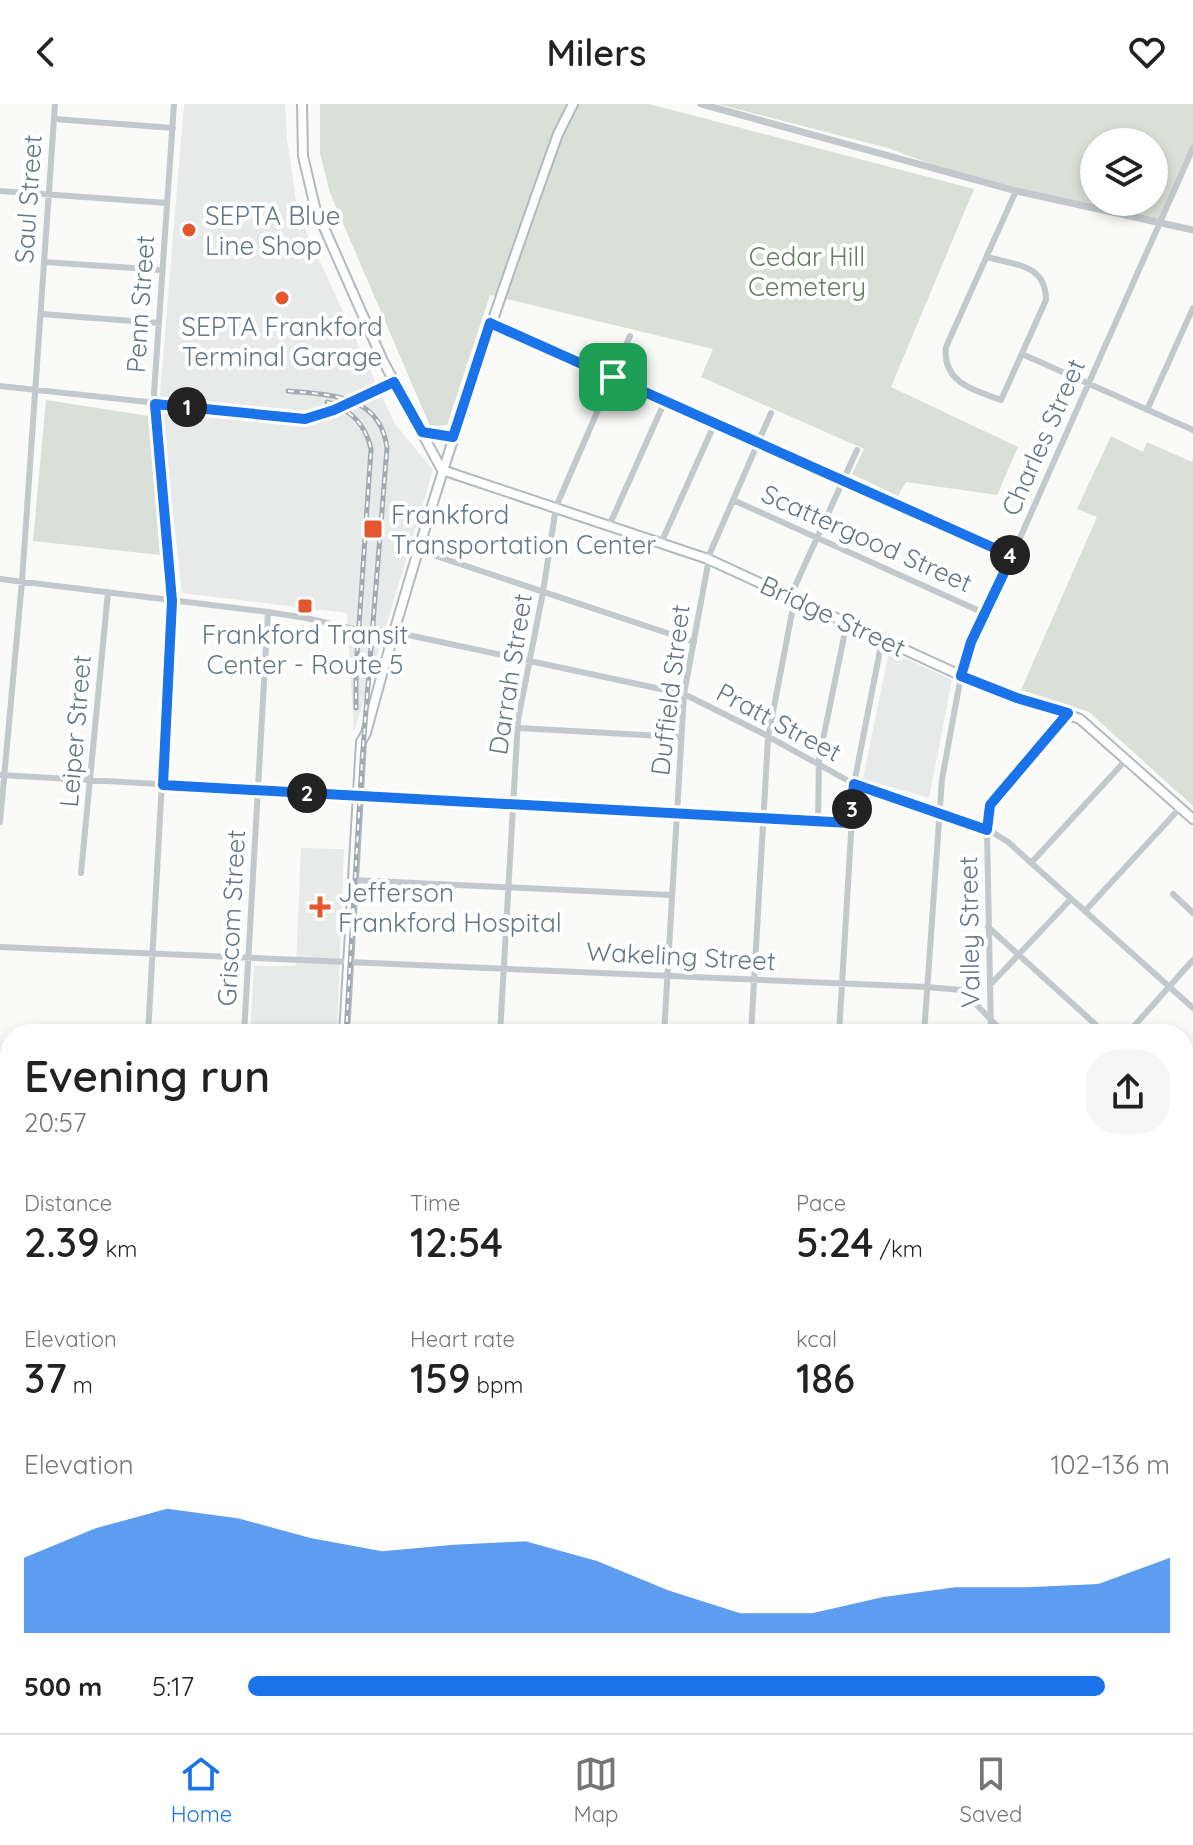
<!DOCTYPE html>
<meta charset="utf-8">
<style>
body{margin:0;font-family:Quicksand,sans-serif;background:#f6f6f6;color:#222;height:100vh;display:flex;flex-direction:column;font-size:30px;white-space:nowrap}
*{box-sizing:border-box;margin:0}
p{font-size:26px;color:#767676}
.icon{flex:none;width:44px;height:44px;fill:none;stroke:currentColor;stroke-width:2;stroke-linecap:round;stroke-linejoin:round}
.map{position:relative;flex:1;overflow:hidden}
.drawer{position:absolute;left:0px;top:920px;width:1194px;height:710px;display:flex;flex-direction:column;background:#fff;border-radius:32px 32px 0 0;box-shadow:0 4px 12px #0003}
.drawer>*{flex:none}
.tools{position:absolute;left:1080px;top:24px;display:grid;gap:16px}
.tools a{display:grid;place-items:center;width:88px;height:88px;border-radius:50%;background:#fff;box-shadow:0 4px 12px #0003;font-size:40px}
.pin{position:absolute;display:grid;place-items:center;width:68px;height:68px;color:#fff;margin:-34px;border-radius:16px;box-shadow:0 4px 12px #0006}
.km{position:absolute;width:40px;height:40px;margin:-20px;border-radius:50%;background:#222;color:#fff;font-size:22px;line-height:40px;text-align:center}
.round{display:grid;place-items:center;flex:none;width:84px;height:84px;border-radius:32px;background:#f6f6f6}
.headline{display:flex;align-items:center;justify-content:space-between;height:136px;padding:0 24px}
h1{font-size:44px;font-weight:600;line-height:60px}
.stats{display:grid;grid-template-columns:repeat(3,1fr);gap:12px;height:136px;padding:8px 24px}
.stats div{display:grid;align-content:center}
.stats b{font-size:40px;font-weight:600}
.stats small{font-size:22px;font-weight:400}
.stats p{font-size:22px}
.chart{height:224px;padding:16px 24px}
.chart p{display:flex;justify-content:space-between}
.chart svg{width:100%;height:144px;margin-top:8px;fill:#1a73e8;opacity:.7}
ul{padding:0 24px;list-style:none;font-size:26px}
li{display:grid;grid-template-columns:128px 96px 1fr;align-items:center;height:60px}
li i{height:20px;border-radius:10px;background:#1a73e8}
header{display:flex;justify-content:space-between;align-items:center;height:104px;padding:0 24px;background:#fff;font-size:36px;font-weight:600}
.dock{display:flex;justify-content:space-around;align-items:center;height:112px;border-top:2px solid #e0e0e0;background:#fff;font-size:22px;color:#767676}
.dock a{display:grid;justify-items:center;gap:4px}
.dock .active{color:#1a73e8}
.map>svg:first-child{display:block}
.built{fill:#e8e9e9}
.green{fill:#dadfd7;fill-rule:evenodd}
.lines{fill:none;stroke-linecap:round;stroke-linejoin:round}
.minor-tunnel{stroke:#d5d9db;stroke-width:6;stroke-dasharray:6 3;stroke-linecap:butt}
.secondary-casing{stroke:#b3babf;stroke-width:12}
.minor{stroke:#c3c8cc;stroke-width:6}
.tertiary{stroke:#c3c8cc;stroke-width:7}
.secondary{stroke:#fff;stroke-width:8}
.rail-casing{stroke:#a2aab0;stroke-width:5}
.rail{stroke:#fff;stroke-width:2;stroke-dasharray:6;stroke-linecap:butt}
.route-casing{stroke:#fff;stroke-width:16}
.route{stroke:#1a73e8;stroke-width:10}
.poi-dot{fill:#e4572e;stroke:#fff;stroke-width:3}
.labels{text-anchor:middle;dominant-baseline:central;stroke-width:8;stroke-linejoin:round;paint-order:stroke}
.street-label{font-size:26px;fill:#657683;stroke:#fff}
.poi-label{font-size:26px;fill:#657683;stroke:#fff;text-anchor:start}
.park-label{font-size:26px;fill:#687a64;stroke:#fff}
</style>
<header><svg class="icon" aria-label="back" viewBox="0 0 24 24"><path d="M15 5l-7 7 7 7"/></svg>Milers<svg class="icon" aria-label="heart" viewBox="0 0 24 24"><path d="M12 20l-8-8c-3-5 5-10 8-4 3-6 11-1 8 4z"/></svg></header>
<div class="map">
<svg width="1193" height="1629" viewBox="0 0 1193 1629">
<rect width="100%" height="100%" fill="#fafaf8"/>
<path class="built" d="M184 0H285L287 35 298 110 395 320 433 366 354 628 347 509 182 489 160 290Z
M889 547 952 576 929 694 863 675Z
M301 744 344 745 337 930H250L254 862H296Z
M0 1003 10 1018V1051L0 1050Z
M206 1620H298L297 1629H206Z
M311 1620H388L389 1629H310Z"/>
<path class="green" d="M320 0H649L974 85 891 283 1018 343 997 391 906 378 898 392 852 370 864 345 701 273 713 245 490 191 447 321 430 322 330 89 320 49Z
M717 0H1193V44L1161 117 960 71 888 44ZM1094 38H1154V98H1094Z
M46 296 149 312 160 451 33 437Z
M1111 332 1143 348 1147 338 1192 358 1193 356V702L1089 608 1021 586 1097 413 1077 405Z
M1184 1099 1193 1107V1343L1184 1353Z
M0 1539H10L5 1629H0Z"/>
<g class="lines">
<path class="minor-tunnel" d="M358 526H375"/>
<g class="secondary-casing">
<path id="secondary" d="M302 0 303 52 315 103 383 257 442 366
M422 328 453 333
M442 366 708 455 977 579 1080 615 1193 715
M344 930 361 638 366 629C420 426 487 228 558 30L573 0
M303 1629 304 1620"/>
</g>
<path class="minor" d="M54 15 173 24
M0 87 167 99
M987 153C1015 161 1046 160 1046 196L1001 296C973 286 942 278 946 243L1016 87
M44 158 162 166
M41 210 159 219
M490 219 1012 452
M1022 250 1193 326
M0 282 305 315 334 306 394 278
M1147 306 1193 204
M733 396 984 509
M609 422 665 297
M661 439 715 319
M418 446 694 538
M0 475 268 508 306 514 358 526
M791 491 857 346
M375 526 394 528 684 590 762 629 854 680 992 728 1008 738 1193 904
M518 624 680 633
M0 671 850 719
M818 717 819 655 847 518
M0 718 22 477 55 0
M1031 759 1126 656
M81 769 108 488
M353 776 671 791
M1173 790 1193 809
M1085 807 1180 704
M988 823 1106 930
M0 843 926 883 962 886 1005 930
M990 881 1071 795
M148 930 172 497 154 289 174 0
M244 930 268 508
M500 930 518 616 543 488 556 403 630 232
M664 930 684 590 710 449 771 309
M751 930 768 634 795 493
M839 930 854 680 882 536
M924 930 942 675 961 572 971 538 1012 452 1193 44
M991 930 987 726 990 701 1068 610
M1127 930 1193 856
M1184 999 1193 1007
M0 1050 10 1051
M1184 1064 1193 1054
M1184 1088 1193 1096
M0 1128H10
M0 1203H10
M1184 1366 1193 1356
M0 1403 10 1404
M393 1620 394 1629
M1082 1620 1087 1629
M578 1622 655 1629
M12 1629 13 1620
M108 1629V1620
M203 1629V1620
M482 1629V1620
M691 1629 692 1620
M775 1629 778 1620
M861 1629 864 1620
M914 1629 917 1620
M999 1629 1003 1620"/>
<path class="tertiary" d="M701 0 1016 87 1193 126
M0 1003 10 1018
M1184 1601 1193 1611"/>
<use href="#secondary" class="secondary"/>
<g class="rail-casing">
<path id="rail" d="M288 287C330 291 380 290 387 344L362 657 346 930
M327 298C350 305 366 321 371 345L356 566V604
M301 1629 302 1620"/>
</g>
<use href="#rail" class="rail"/>
</g>
<g class="lines">
<g class="route-casing">
<path id="route" d="M490 219 1012 452 971 538 961 572 1017 594 1068 609 990 701 987 726 854 680 850 719 163 681 172 497 155 300 305 315 334 306 394 278 422 328 453 333Z"/>
</g>
<use href="#route" class="route"/>
</g>
<g class="poi-dot">
<circle cx="189" cy="126" r="8"/>
<circle cx="282" cy="194" r="8"/>
<rect x="363" y="415" width="20" height="20" rx="4"/>
<rect x="297" y="494" width="16" height="16" rx="4"/>
<path d="M316 791h8v8h8v8h-8v8h-8v-8h-8v-8h8z"/>
</g>
<g class="labels">
<g class="street-label">
<text transform="translate(28 95) rotate(-86)">Saul Street</text>
<text transform="translate(140 200) rotate(-86)">Penn Street</text>
<text transform="translate(1043 333) rotate(-66)">Charles Street</text>
<text transform="translate(867 434) rotate(24)">Scattergood Street</text>
<text transform="translate(833 512) rotate(25)">Bridge Street</text>
<text transform="translate(510 570) rotate(-81)">Darrah Street</text>
<text transform="translate(670 586) rotate(-83)">Duffield Street</text>
<text transform="translate(779 618) rotate(28)">Pratt Street</text>
<text transform="translate(75 627) rotate(-85)">Leiper Street</text>
<text transform="translate(231 814) rotate(-87)">Griscom Street</text>
<text transform="translate(969 828) rotate(-91)">Valley Street</text>
<text transform="translate(681 852) rotate(3)">Wakeling Street</text>
</g>
<g class="poi-label">
<text x="205" y="111">SEPTA Blue<tspan x="205" dy="30">Line Shop</tspan></text>
<text x="282" y="222" text-anchor="middle">SEPTA Frankford<tspan x="282" dy="30">Terminal Garage</tspan></text>
<text x="391" y="410">Frankford<tspan x="391" dy="30">Transportation Center</tspan></text>
<text x="305" y="530" text-anchor="middle">Frankford Transit<tspan x="305" dy="30">Center - Route 5</tspan></text>
<text x="338" y="788">Jefferson<tspan x="338" dy="30">Frankford Hospital</tspan></text>
</g>
<g class="park-label">
<text x="807" y="152">Cedar Hill<tspan x="807" dy="30">Cemetery</tspan></text>
</g>
</g>
</svg>
<div class="tools">
<a><svg class="icon" aria-label="layers" viewBox="0 0 24 24"><path d="M12 4l9 5-9 5-9-5zM3 14l9 5 9-5"/></svg></a>
</div>
<div class="pin" style="left:613px;top:273px;background:#1e9e55"><svg class="icon" aria-label="arrive" viewBox="0 0 24 24"><path d="M6 21V4h12l-3 4 3 4H6"/></svg></div>
<b class="km" style="left:187px;top:303px">1</b>
<b class="km" style="left:307px;top:689px">2</b>
<b class="km" style="left:852px;top:705px">3</b>
<b class="km" style="left:1010px;top:451px">4</b>
<section class="drawer">
<div class="headline"><div><h1>Evening run</h1><p>20:57</p></div><a class="round"><svg class="icon" aria-label="share" viewBox="0 0 24 24"><path d="M12 15V3M7 8l5-5 5 5M5 13v7h14v-7"/></svg></a></div>
<div class="stats">
<div><p>Distance</p><b>2.39<small> km</small></b></div>
<div><p>Time</p><b>12:54</b></div>
<div><p>Pace</p><b>5:24<small> /km</small></b></div>
</div>
<div class="stats">
<div><p>Elevation</p><b>37<small> m</small></b></div>
<div><p>Heart rate</p><b>159<small> bpm</small></b></div>
<div><p>kcal</p><b>186</b></div>
</div>
<div class="chart"><p><span>Elevation</span>102–136 m</p>
<svg viewBox="0 0 160 44" preserveAspectRatio="none"><path d="M0 44V21L10 12L20 6L30 9L40 15L50 19L60 17L70 16L80 22L90 31L100 38L110 38L120 33L130 30L140 30L150 29L160 21V44z"/></svg>
</div>
<ul>
<li><b>500 m</b>5:17<i style="width:93%"></i></li>
</ul>
</section>
</div>
<nav class="dock">
<a class="active"><svg class="icon" aria-label="home" viewBox="0 0 24 24"><path d="M3 11l9-7 9 7M6 9v11h12V9"/></svg>Home</a>
<a><svg class="icon" aria-label="map" viewBox="0 0 24 24"><path d="M3 6l6-2 6 2 6-2v14l-6 2-6-2-6 2zM9 4v14M15 6v14"/></svg>Map</a>
<a><svg class="icon" aria-label="saved" viewBox="0 0 24 24"><path d="M7 4h10v16l-5-4-5 4z"/></svg>Saved</a>
</nav>
